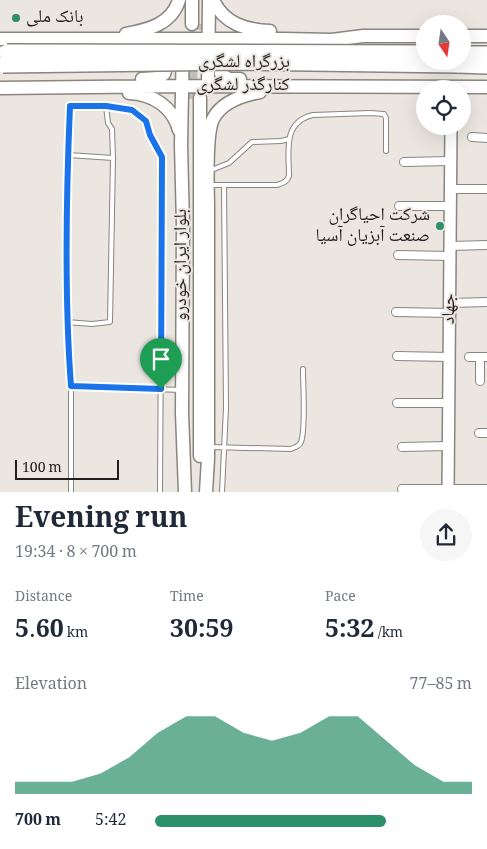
<!DOCTYPE html>
<meta charset="utf-8">
<style>
body{margin:0;font-family:Georgia,"Noto Naskh Arabic",serif;background:#f6f6f7;color:#1f2937;height:100vh;display:flex;flex-direction:column;font-size:19px;white-space:nowrap}
*{box-sizing:border-box;margin:0}
p{font-size:16px;color:#747a83}
.icon{flex:none;width:28px;height:28px;fill:none;stroke:currentColor;stroke-width:2;stroke-linecap:round;stroke-linejoin:round}
.map{position:relative;height:492px;overflow:hidden}
.details{display:flex;flex-direction:column;background:#fff;flex:1}
.details>*{flex:none}
.needle{width:32px;rotate:167deg}
.tools{position:absolute;left:416px;top:15px;display:grid;gap:10px}
.tools a{display:grid;place-items:center;width:55px;height:55px;border-radius:50%;background:#fff;box-shadow:0 5px 20px #0002;font-size:25px}
.scale{position:absolute;left:15px;bottom:12px;width:104px;box-sizing:border-box;padding-left:5px;border:2px solid #211f1d;border-top:0;font-size:14px;line-height:18px;white-space:nowrap;color:#211f1d;-webkit-text-stroke:4px #ebe6e0;paint-order:stroke}
.pin{position:absolute;display:grid;place-items:center;width:42px;height:42px;color:#fff;margin:-51px -21px;border-radius:50% 50% 50% 0;rotate:-45deg;box-shadow:0 0 5px #0007}
.pin .icon{rotate:45deg}
.round{display:grid;place-items:center;flex:none;width:52px;height:52px;border-radius:26px;background:#f6f6f7}
.summary{display:flex;align-items:center;justify-content:space-between;height:85px;padding:0 15px}
h1{font-size:28px;font-weight:700;line-height:38px}
.metrics{display:grid;grid-template-columns:repeat(3,1fr);gap:8px;height:85px;padding:5px 15px}
.metrics div{display:grid;align-content:center}
.metrics b{font-size:25px;font-weight:700}
.metrics small{font-size:14px;font-weight:400}
.metrics p{font-size:14px}
.chart{height:140px;padding:10px 15px}
.chart p{display:flex;justify-content:space-between}
.chart svg{width:100%;height:90px;margin-top:5px;fill:#2b906b;opacity:.7}
ul{padding:0 15px;list-style:none;font-size:16px}
li{display:grid;grid-template-columns:80px 60px 1fr;align-items:center;height:38px}
li i{height:12px;border-radius:6px;background:#2b906b}
.map>svg:first-child{display:block}
.lines{fill:none;stroke-linecap:round;stroke-linejoin:round}
.primary-tunnel{stroke:#c3beb9;stroke-width:12;stroke-dasharray:12 6;stroke-linecap:butt}
.lane-casing{stroke:#89857f;stroke-width:6}
.street-casing{stroke:#89857f;stroke-width:10}
.secondary-casing{stroke:#89857f;stroke-width:14}
.primary-casing{stroke:#89857f;stroke-width:15}
.highway-casing{stroke:#89857f;stroke-width:18}
.lane{stroke:#fff;stroke-width:4}
.street{stroke:#fff;stroke-width:8}
.secondary{stroke:#fff;stroke-width:11}
.primary{stroke:#fff;stroke-width:12}
.highway{stroke:#fff;stroke-width:15}
.highway-bridge-casing{stroke:#89857f;stroke-width:18;stroke-linecap:butt}
.highway-bridge{stroke:#fff;stroke-width:15}
.route-casing{stroke:#fff;stroke-width:10}
.route{stroke:#1a73e8;stroke-width:6}
.poi-dot{fill:#2b906b;stroke:#ebe6e0;stroke-width:2}
.labels{text-anchor:middle;dominant-baseline:central;stroke-width:4;stroke-linejoin:round;paint-order:stroke}
.poi-label{font-size:18px;fill:#211f1d;stroke:#ebe6e0;text-anchor:start}
.street-label{font-size:18px;fill:#211f1d;stroke:#ebe6e0}
</style>
<div class="map">
<svg width="487" height="492" viewBox="0 0 487 492">
<rect width="100%" height="100%" fill="#ebe6e0"/>
<g class="lines">
<path class="primary-tunnel" d="M200 48 201 24
M191 99 192 24"/>
<g class="lane-casing">
<path id="lane" d="M68 155 113 158
M209 171 229 163 252 142 281 141 289 139
M210 185H277C283 183 287 182 289 176 289 152 282 122 313 115L370 113 384 114 386 118V151
M66 322 92 324 110 322 113 158 112 129 108 123 106 106
M71 386 181 390
M210 447 291 449C295 447 299 447 301 442 306 429 303 385 303 369
M71 492V386L66 322 68 155 70 106H106L132 110 146 121 150 135 162 157 160 492
M222 492 226 408 224 185"/>
</g>
<g class="street-casing">
<path id="street" d="M472 137 487 138
M404 162 450 161
M450 189H487
M399 206H450
M450 246 487 245
M398 255 450 256
M450 303 487 302
M396 312 450 313
M397 356 449 357
M469 357H487
M480 381V357
M397 403H449
M479 433H487
M402 447 448 446
M402 489H487"/>
</g>
<g class="secondary-casing">
<path id="secondary" d="M448 492 451 126"/>
</g>
<g class="primary-casing">
<path id="primary" d="M213 0C224 24 246 30 270 31
M192 24V0
M126 34C148 30 172 24 179 0
M462 36H487
M0 39H284L332 40 363 36H425
M183 39 181 145 183 225 182 413 185 492
M221 55V74L229 79H240
M142 79 155 78 164 74 167 65 166 55
M208 86 209 0
M0 88 182 86 487 87
M129 93C153 94 173 107 179 130
M200 456V98
M206 492 208 459C208 376 208 293 208 209 208 189 205 135 213 119 222 101 243 95 260 92"/>
</g>
<g class="highway-casing">
<path id="highway" d="M462 54H487
M457 65 487 66"/>
</g>
<use href="#lane" class="lane"/>
<use href="#street" class="street"/>
<use href="#secondary" class="secondary"/>
<use href="#primary" class="primary"/>
<use href="#highway" class="highway"/>
<g class="highway-bridge-casing">
<path id="highway-bridge" d="M7 52 425 53
M3 65 241 62 457 65"/>
</g>
<use href="#highway-bridge" class="highway-bridge"/>
</g>
<g class="lines">
<g class="route-casing">
<path id="route" d="M70 106H106L132 110 146 121 150 135 162 157 161 389 71 386C64 293 66 199 70 106Z"/>
</g>
<use href="#route" class="route"/>
</g>
<g class="poi-dot">
<circle cx="16" cy="18" r="5"/>
<circle cx="440" cy="226" r="5"/>
</g>
<g class="labels">
<g class="poi-label">
<text x="26" y="18">بانک ملی</text>
<text x="430" y="216" text-anchor="end">شرکت احیاگران<tspan x="430" dy="21">صنعت آبزیان آسیا</tspan></text>
</g>
<g class="street-label">
<text x="244" y="63">بزرگراه لشگری</text>
<text x="243" y="86">کنارگذر لشگری</text>
<text transform="translate(182 265) rotate(-90)">بلوار ایران خودرو</text>
<text transform="translate(450 309) rotate(-89)">جهاد</text>
</g>
</g>
</svg>
<div class="tools">
<a><svg class="needle" viewBox="-14 -14 28 28"><path d="M0-13l5 13h-10z" fill="#e53935"/><path d="M0 13l5-13h-10z" fill="#747a83"/></svg></a>
<a><svg class="icon" aria-label="locate" viewBox="0 0 24 24"><circle cx="12" cy="12" r="6"/><path d="M12 2v4M12 18v4M2 12h4M18 12h4"/></svg></a>
</div>
<div class="scale">100 m</div>
<div class="pin" style="left:161px;top:389px;background:#1e9e55"><svg class="icon" aria-label="arrive" viewBox="0 0 24 24"><path d="M6 21V4h12l-3 4 3 4H6"/></svg></div>
</div>
<section class="details">
<div class="summary"><div><h1>Evening run</h1><p>19:34 · 8 × 700 m</p></div><a class="round"><svg class="icon" aria-label="share" viewBox="0 0 24 24"><path d="M12 15V3M7 8l5-5 5 5M5 13v7h14v-7"/></svg></a></div>
<div class="metrics">
<div><p>Distance</p><b>5.60<small> km</small></b></div>
<div><p>Time</p><b>30:59</b></div>
<div><p>Pace</p><b>5:32<small> /km</small></b></div>
</div>
<div class="chart"><p><span>Elevation</span>77–85 m</p>
<svg viewBox="0 0 160 44" preserveAspectRatio="none"><path d="M0 44V38L10 38L20 38L30 34L40 26L50 14L60 6L70 6L80 14L90 18L100 14L110 6L120 6L130 18L140 30L150 38L160 38V44z"/></svg>
</div>
<ul>
<li><b>700 m</b>5:42<i style="width:73%"></i></li>
</ul>
</section>
